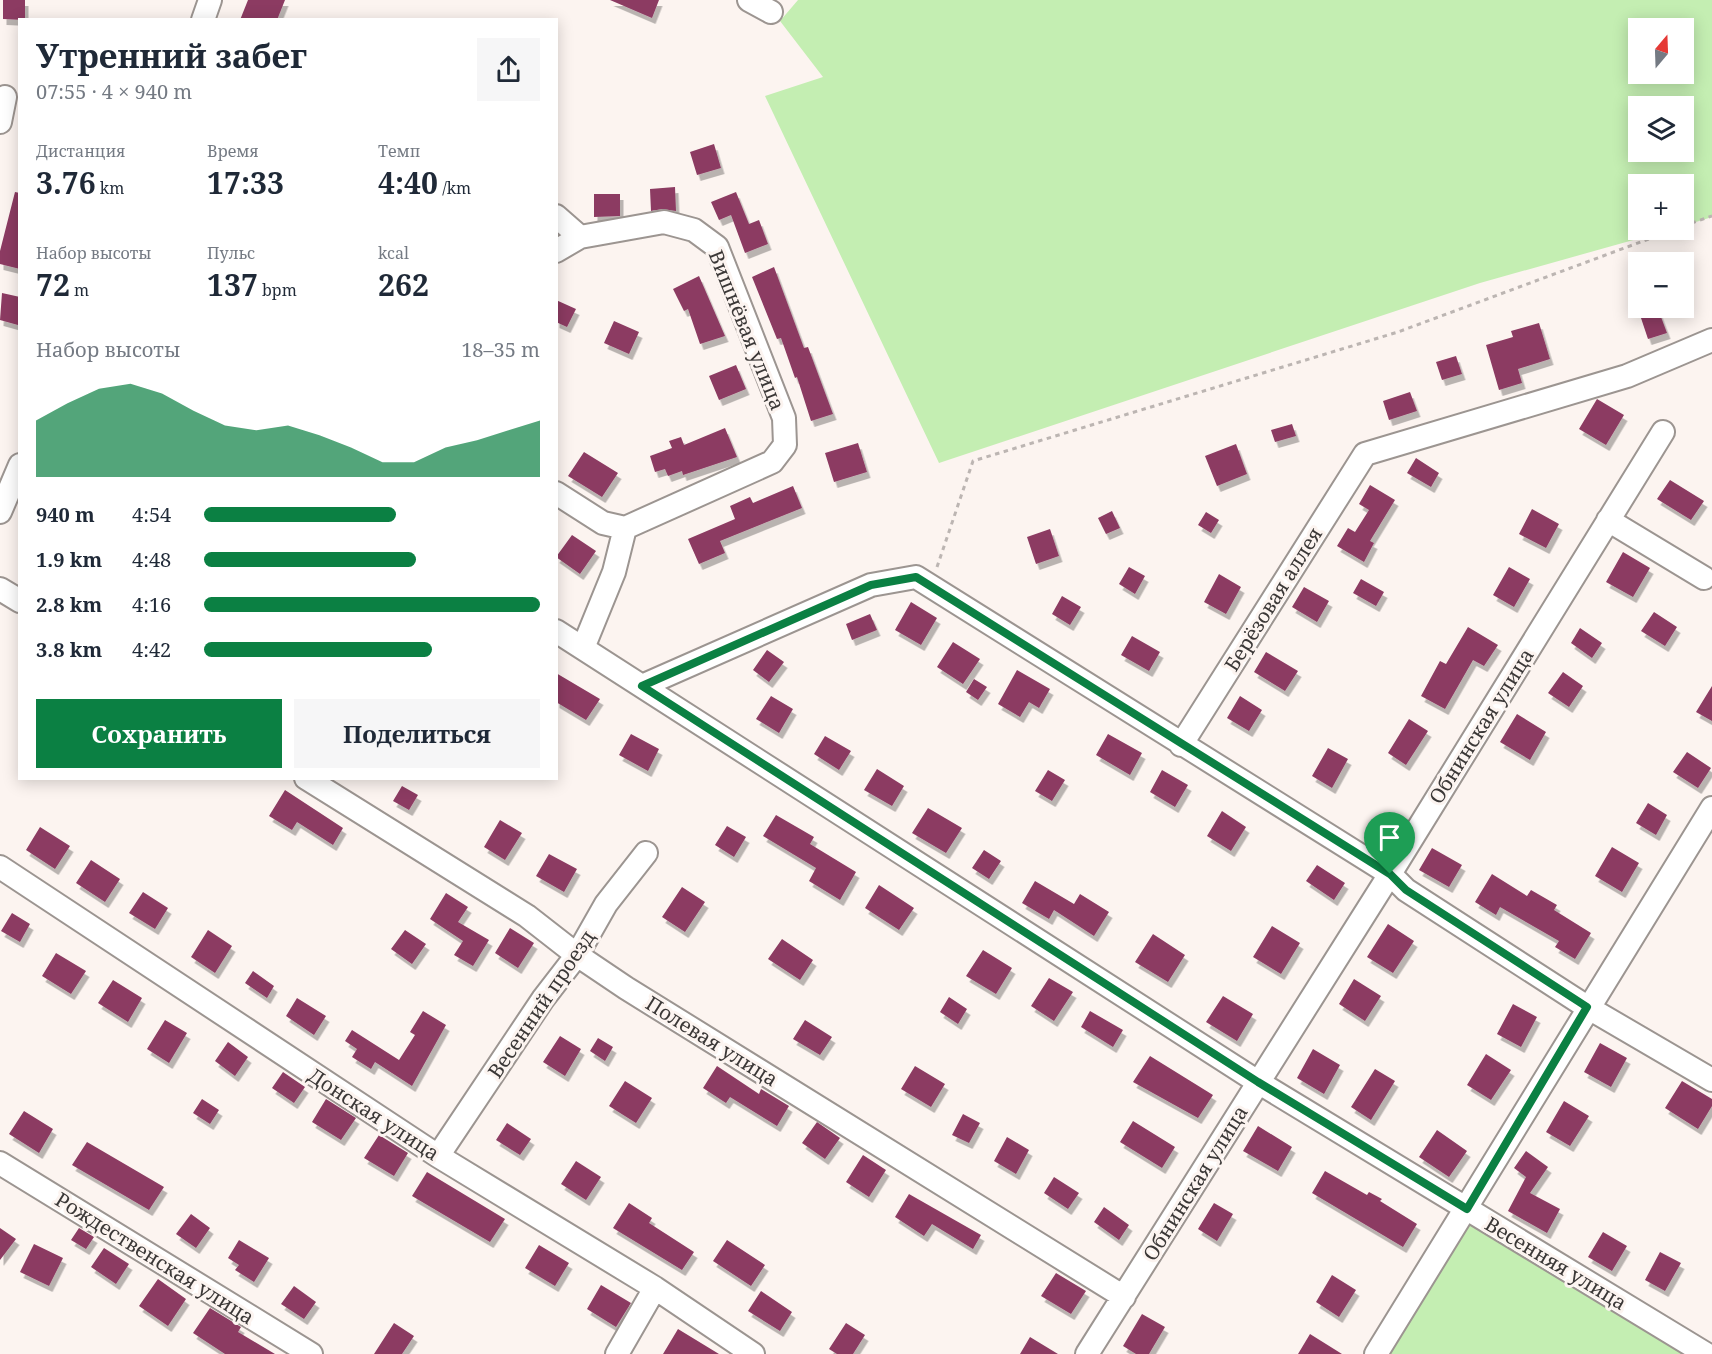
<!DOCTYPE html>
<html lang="ru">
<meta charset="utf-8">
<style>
body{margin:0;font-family:"Noto Serif",serif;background:#f6f6f7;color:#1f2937;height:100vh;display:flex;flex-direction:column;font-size:22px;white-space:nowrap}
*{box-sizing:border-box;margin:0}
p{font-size:20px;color:#747a83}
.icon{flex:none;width:33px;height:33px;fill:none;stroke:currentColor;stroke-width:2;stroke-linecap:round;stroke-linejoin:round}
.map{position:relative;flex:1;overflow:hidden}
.sheet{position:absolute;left:18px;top:18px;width:540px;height:762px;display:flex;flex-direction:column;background:#fff;border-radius:0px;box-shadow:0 3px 15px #0003}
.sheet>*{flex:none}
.needle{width:39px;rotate:19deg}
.buttons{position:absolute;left:1628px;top:18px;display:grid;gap:12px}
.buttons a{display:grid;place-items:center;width:66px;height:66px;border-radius:0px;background:#fff;box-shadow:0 3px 15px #0003;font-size:30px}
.pin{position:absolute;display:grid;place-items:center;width:51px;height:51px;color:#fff;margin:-62px -26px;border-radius:50% 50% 50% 0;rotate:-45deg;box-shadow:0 0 6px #0007}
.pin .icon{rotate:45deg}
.round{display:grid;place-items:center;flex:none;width:63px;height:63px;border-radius:0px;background:#f6f6f7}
.summary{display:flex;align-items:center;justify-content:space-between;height:102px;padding:0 18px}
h1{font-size:33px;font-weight:700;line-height:45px}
.stats{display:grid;grid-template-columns:repeat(3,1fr);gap:9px;height:102px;padding:6px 18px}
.stats div{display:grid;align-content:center}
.stats b{font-size:30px;font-weight:700}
.stats small{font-size:16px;font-weight:400}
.stats p{font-size:16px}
.chart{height:168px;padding:12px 18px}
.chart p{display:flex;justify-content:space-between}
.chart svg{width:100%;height:108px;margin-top:6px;fill:#0b8043;opacity:.7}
.action{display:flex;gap:12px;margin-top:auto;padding:12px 18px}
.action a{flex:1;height:69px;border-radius:0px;background:#0b8043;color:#fff;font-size:24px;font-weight:700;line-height:69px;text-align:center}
.action a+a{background:#f6f6f7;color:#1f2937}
ul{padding:0 18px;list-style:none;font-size:20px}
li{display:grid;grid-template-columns:96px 72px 1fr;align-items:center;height:45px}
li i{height:15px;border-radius:8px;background:#0b8043}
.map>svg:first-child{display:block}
.green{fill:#c4eeb2;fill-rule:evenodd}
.building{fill:#8c3b62;filter:url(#shadow)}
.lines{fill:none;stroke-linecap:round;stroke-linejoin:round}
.minor-casing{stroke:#9c9591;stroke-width:26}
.path{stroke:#bcb5b2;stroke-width:3;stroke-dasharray:4.5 4.5;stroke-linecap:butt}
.minor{stroke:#fff;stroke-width:22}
.route-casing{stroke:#fff;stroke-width:12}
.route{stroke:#0b8043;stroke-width:8}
.labels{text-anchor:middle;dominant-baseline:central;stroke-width:6;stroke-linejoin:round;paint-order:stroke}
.street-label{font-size:20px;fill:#3b3837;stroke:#fcf4f0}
</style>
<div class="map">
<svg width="1712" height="1354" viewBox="0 0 1712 1354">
<defs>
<filter id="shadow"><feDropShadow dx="3.5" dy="6" stdDeviation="0" flood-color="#0004"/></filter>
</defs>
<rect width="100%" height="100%" fill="#fcf4f0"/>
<path class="green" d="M798 0H1712V217L1683 226V184H1638V230H1669L1480 283 939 463 765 96 823 77 780 21ZM1638 28H1683V74H1638ZM1638 106H1683V152H1638Z
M1474 1213 1708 1354H1384Z"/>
<path class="building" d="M3 0H25V20L3 19Z
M248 0H285L277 20H240Z
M610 0H659L652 18Z
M714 144 721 168 697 175 690 152Z
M675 187 676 211 662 209 651 211 650 189Z
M15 192 20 193V269L0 264V251Z
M736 192 749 224 759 220 768 244 745 253 731 215 719 220 711 202Z
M594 194H620V216L594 217Z
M774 267 804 348 808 347 833 414 811 421 797 377 795 378 781 338 777 339 752 277Z
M699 276 725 336 700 344 688 309 684 311 673 289Z
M2 293 20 297 18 325 0 320Z
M556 300 576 309 567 327 556 322Z
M1658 309 1667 333 1648 339 1640 315Z
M614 321 639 332 629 354 604 343Z
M1539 323 1550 359 1518 369 1522 383 1499 390 1486 345 1513 337 1511 331Z
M1456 356 1462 374 1442 380 1436 362Z
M736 365 746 389 719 400 709 376Z
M1410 392 1417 411 1389 420 1383 401Z
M1597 399 1624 415 1606 445 1579 429Z
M1292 424 1296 436 1275 442 1271 430Z
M725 428 737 457 683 475 682 471 668 476 665 469 655 472 650 456 672 448 669 441 681 437 684 445Z
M858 443 867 472 834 482 825 453Z
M1236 444 1247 474 1217 486 1205 456Z
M584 452 618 473 602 497 568 476Z
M1416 458 1439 473 1431 487 1407 473Z
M1670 480 1704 501 1691 520 1657 499Z
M1370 485 1395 500 1370 541 1374 543 1364 562 1337 546 1348 528 1355 532 1369 510 1359 504Z
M793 486 802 508 720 541 725 553 699 564 688 539 735 519 730 506 750 497 753 503Z
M1532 509 1559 524 1546 548 1519 534Z
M1112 511 1120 528 1106 534 1098 518Z
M1206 512 1219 520 1211 533 1198 525Z
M1050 529 1059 556 1036 564 1027 537Z
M572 535 596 551 580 574 556 557Z
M1623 552 1650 568 1633 597 1606 582Z
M1129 567 1145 576 1135 594 1119 584Z
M1509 567 1530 579 1514 607 1493 595Z
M1219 574 1241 587 1226 614 1204 602Z
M1361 579 1384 592 1376 606 1353 593Z
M1304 587 1329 601 1317 622 1292 607Z
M1062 596 1081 607 1070 625 1052 614Z
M911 602 937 618 921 645 895 630Z
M1654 612 1677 627 1665 646 1641 631Z
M870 614 877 630 852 640 846 624Z
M1468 627 1498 645 1484 666 1473 660 1445 709 1421 696 1440 661 1446 664Z
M1580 628 1602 643 1592 658 1571 643Z
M1132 636 1160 652 1149 671 1121 655Z
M953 642 980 659 963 684 937 667Z
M767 650 784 662 769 682 753 670Z
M1266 652 1298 671 1285 691 1254 672Z
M1017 670 1050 689 1039 708 1029 702 1020 717 998 704Z
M1563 672 1583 686 1569 707 1548 693Z
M556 673 600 699 586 720 556 702Z
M974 679 987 687 978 700 966 692Z
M1712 686V721L1696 712Z
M771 696 793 709 779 733 756 719Z
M1240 696 1262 710 1249 731 1227 718Z
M1517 714 1546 732 1530 760 1500 742Z
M1409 719 1428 731 1406 765 1388 753Z
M631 734 659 749 648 771 619 755Z
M1108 734 1142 753 1130 775 1096 755Z
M825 736 851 751 839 770 814 754Z
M1328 748 1348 759 1332 788 1312 776Z
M1687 752 1711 768 1698 788 1673 772Z
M877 769 904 786 892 806 864 790Z
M1048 770 1065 780 1052 801 1035 791Z
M1162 770 1188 785 1175 807 1150 792Z
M402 786 418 795 409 810 393 801Z
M285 790 343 828 333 845 297 822 292 830 269 816Z
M1648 803 1667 815 1656 835 1636 823Z
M928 808 962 828 946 853 912 833Z
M1222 811 1246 827 1231 851 1207 836Z
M776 815 814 837 810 844 856 872 840 900 809 881 816 868 763 836Z
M500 820 522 833 505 860 484 847Z
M727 826 746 837 734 857 715 845Z
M40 827 70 846 55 869 26 850Z
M1612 847 1639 863 1622 892 1595 876Z
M1432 848 1462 865 1449 887 1419 870Z
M984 850 1001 861 989 879 972 868Z
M549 854 577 869 564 892 536 876Z
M91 860 120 879 105 902 76 883Z
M1317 865 1345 883 1334 900 1306 881Z
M1492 874 1527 896 1531 890 1557 905 1554 910 1591 933 1575 959 1555 947 1559 941 1500 907 1496 915 1475 902Z
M1035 881 1074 904 1080 894 1109 912 1094 936 1054 910 1049 919 1022 903Z
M879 885 914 908 899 930 865 908Z
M682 887 705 902 685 932 662 917Z
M143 892 168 908 155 929 129 913Z
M446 893 468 907 458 922 489 940 473 966 454 955 463 941 430 919Z
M12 913 30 924 20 942 1 931Z
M1388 924 1414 941 1393 973 1367 957Z
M1272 926 1300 943 1281 974 1253 957Z
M510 928 534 943 518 968 495 953Z
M208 930 232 946 215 973 191 957Z
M405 930 426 944 412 964 391 949Z
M1153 934 1185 955 1168 982 1135 962Z
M782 939 813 960 800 980 768 959Z
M983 950 1012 968 996 994 966 976Z
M56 953 86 971 71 994 42 976Z
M253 971 274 986 267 998 245 983Z
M1049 978 1073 992 1054 1021 1031 1006Z
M1354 979 1381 996 1365 1021 1339 1004Z
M113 980 142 998 128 1022 98 1003Z
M1223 996 1253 1014 1237 1041 1206 1022Z
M949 997 967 1009 958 1024 940 1012Z
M297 998 326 1016 314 1035 286 1016Z
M1513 1004 1537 1017 1521 1047 1497 1034Z
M423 1011 446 1025 412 1086 375 1062 371 1069 352 1057 357 1049 345 1041 352 1030 399 1060 415 1035 410 1032Z
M1090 1011 1123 1030 1113 1047 1081 1027Z
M165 1020 187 1033 169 1063 147 1049Z
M805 1020 832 1037 820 1055 793 1039Z
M560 1036 581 1049 565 1076 543 1062Z
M598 1038 613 1047 605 1061 590 1051Z
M228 1042 248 1057 235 1076 215 1061Z
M1600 1043 1627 1058 1611 1087 1584 1072Z
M1313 1049 1340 1065 1324 1094 1297 1078Z
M1486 1054 1511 1070 1491 1100 1467 1085Z
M1150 1056 1213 1095 1198 1118 1133 1082Z
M717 1066 759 1094 761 1089 789 1106 777 1126 730 1097 726 1103 703 1088Z
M915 1066 945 1084 931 1107 901 1089Z
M1375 1069 1395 1081 1371 1120 1351 1107Z
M283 1072 305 1087 294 1103 272 1088Z
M625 1081 652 1098 636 1123 609 1106Z
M1682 1081 1712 1099V1106L1698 1129 1665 1108Z
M202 1099 219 1110 210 1124 193 1113Z
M326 1099 356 1118 341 1140 312 1122Z
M1564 1101 1589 1116 1570 1146 1546 1132Z
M24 1111 53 1129 39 1153 9 1134Z
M963 1114 980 1123 969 1143 952 1135Z
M1133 1121 1175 1147 1162 1168 1120 1142Z
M817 1122 840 1138 825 1159 802 1143Z
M507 1123 531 1139 520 1155 496 1140Z
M1258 1126 1292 1147 1278 1171 1243 1151Z
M1437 1130 1467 1151 1449 1177 1419 1157Z
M379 1135 408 1153 394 1176 364 1158Z
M1007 1137 1029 1150 1016 1174 994 1161Z
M87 1142 164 1187 149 1210 72 1165Z
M1526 1151 1548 1167 1530 1193 1560 1209 1547 1233 1508 1211 1526 1177 1514 1168Z
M863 1155 886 1170 869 1197 846 1182Z
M576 1161 601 1177 586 1200 561 1184Z
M1325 1171 1367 1195 1369 1192 1382 1199 1380 1201 1417 1224 1403 1247 1312 1193Z
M427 1172 505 1219 490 1242 412 1196Z
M1054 1177 1079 1193 1068 1209 1044 1193Z
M909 1194 981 1235 973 1249 932 1224 924 1236 895 1217Z
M629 1203 652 1218 649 1223 694 1252 682 1270 613 1228Z
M1214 1203 1233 1214 1217 1241 1198 1229Z
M1104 1207 1129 1225 1119 1240 1094 1222Z
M191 1214 210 1228 196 1248 176 1234Z
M0 1228 16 1239 0 1260Z
M79 1228 94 1237 86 1249 71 1240Z
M1603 1232 1627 1246 1612 1271 1588 1257Z
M239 1240 269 1258 254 1282 235 1270 239 1265 228 1258Z
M727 1240 765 1265 751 1286 713 1261Z
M34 1244 63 1258 49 1286 20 1272Z
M539 1245 569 1263 555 1286 525 1268Z
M104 1248 129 1264 116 1284 91 1267Z
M1660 1252 1681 1263 1665 1291 1645 1280Z
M1056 1273 1086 1291 1071 1314 1041 1296Z
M1332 1275 1356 1290 1339 1317 1316 1302Z
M158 1279 186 1299 168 1326 139 1306Z
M601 1285 631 1303 616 1327 587 1309Z
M294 1286 316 1302 304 1319 281 1304Z
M761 1291 792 1312 780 1331 748 1311Z
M210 1308 241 1327 238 1332 275 1354H225L193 1333Z
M1142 1314 1165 1327 1149 1354H1136L1123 1346Z
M394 1323 414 1336 402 1354H374Z
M846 1323 865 1335 853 1354H837L829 1349Z
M678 1329 719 1354H663Z
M1310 1334 1342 1354H1298Z
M1030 1337 1058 1354H1020Z"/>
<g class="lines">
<g class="minor-casing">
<path id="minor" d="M749 0 771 12
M203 20 210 0
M0 122 5 97
M556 216 580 237 556 251
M580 237 664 222 694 230 717 247 784 418 785 445 772 462 625 528
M556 493 603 523 625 528 614 572 583 648
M0 512 20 465
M1608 520 1704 578
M0 589 20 601
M556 631 1258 1082 1706 1354
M642 686 871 585 916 577 1390 874 1406 890 1587 1007 1712 1080
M1181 745 1365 454 1627 376 1712 340
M306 778 527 916 577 955 626 988 1124 1297
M0 867 438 1156 655 1288 753 1354
M438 1156 543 999 577 955 606 904 646 853
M0 1163 311 1354
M617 1354 655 1288
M1087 1354 1390 874 1663 432
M1376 1354 1712 808"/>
</g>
<path class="path" d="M1683 226 1712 216
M937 567 973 461 1398 332 1673 230"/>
<use href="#minor" class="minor"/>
</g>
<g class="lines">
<g class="route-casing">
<path id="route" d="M916 577 1390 874 1406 890 1587 1007 1467 1209 1258 1082 642 686 871 585Z"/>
</g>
<use href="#route" class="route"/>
</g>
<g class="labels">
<g class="street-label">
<text transform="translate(747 330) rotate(68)">Вишнёвая улица</text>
<text transform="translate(1273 599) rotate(-58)">Берёзовая аллея</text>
<text transform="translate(1481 726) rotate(-58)">Обнинская улица</text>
<text transform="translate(541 1004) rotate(-56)">Весенний проезд</text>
<text transform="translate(712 1041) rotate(32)">Полевая улица</text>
<text transform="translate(374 1114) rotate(33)">Донская улица</text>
<text transform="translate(1195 1183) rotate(-58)">Обнинская улица</text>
<text transform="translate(155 1258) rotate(32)">Рождественская улица</text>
<text transform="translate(1556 1263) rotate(31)">Весенняя улица</text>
</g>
</g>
</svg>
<div class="buttons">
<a><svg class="needle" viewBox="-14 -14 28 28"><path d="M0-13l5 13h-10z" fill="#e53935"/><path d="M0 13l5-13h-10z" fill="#747a83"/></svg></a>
<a><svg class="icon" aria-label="layers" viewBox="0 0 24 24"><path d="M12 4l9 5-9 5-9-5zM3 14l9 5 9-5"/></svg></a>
<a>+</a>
<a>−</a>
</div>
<div class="pin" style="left:1390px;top:874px;background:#1e9e55"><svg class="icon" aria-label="arrive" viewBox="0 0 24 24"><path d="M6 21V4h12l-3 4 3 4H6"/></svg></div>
<section class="sheet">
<div class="summary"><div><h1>Утренний забег</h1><p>07:55 · 4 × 940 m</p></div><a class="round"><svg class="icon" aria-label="share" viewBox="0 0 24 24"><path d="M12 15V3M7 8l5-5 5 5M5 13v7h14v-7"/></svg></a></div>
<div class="stats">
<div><p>Дистанция</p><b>3.76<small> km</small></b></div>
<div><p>Время</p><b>17:33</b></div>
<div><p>Темп</p><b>4:40<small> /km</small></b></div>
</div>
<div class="stats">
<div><p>Набор высоты</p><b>72<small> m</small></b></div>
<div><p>Пульс</p><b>137<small> bpm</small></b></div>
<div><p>kcal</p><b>262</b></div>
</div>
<div class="chart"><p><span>Набор высоты</span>18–35 m</p>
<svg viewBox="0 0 160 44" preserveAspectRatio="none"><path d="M0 44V21L10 14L20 8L30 6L40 10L50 17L60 23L70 25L80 23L90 27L100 32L110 38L120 38L130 32L140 29L150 25L160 21V44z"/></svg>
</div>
<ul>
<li><b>940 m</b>4:54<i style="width:57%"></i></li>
<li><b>1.9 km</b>4:48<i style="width:63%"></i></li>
<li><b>2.8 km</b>4:16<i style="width:100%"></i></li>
<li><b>3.8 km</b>4:42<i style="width:68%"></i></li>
</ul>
<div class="action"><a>Сохранить</a><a>Поделиться</a></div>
</section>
</div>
